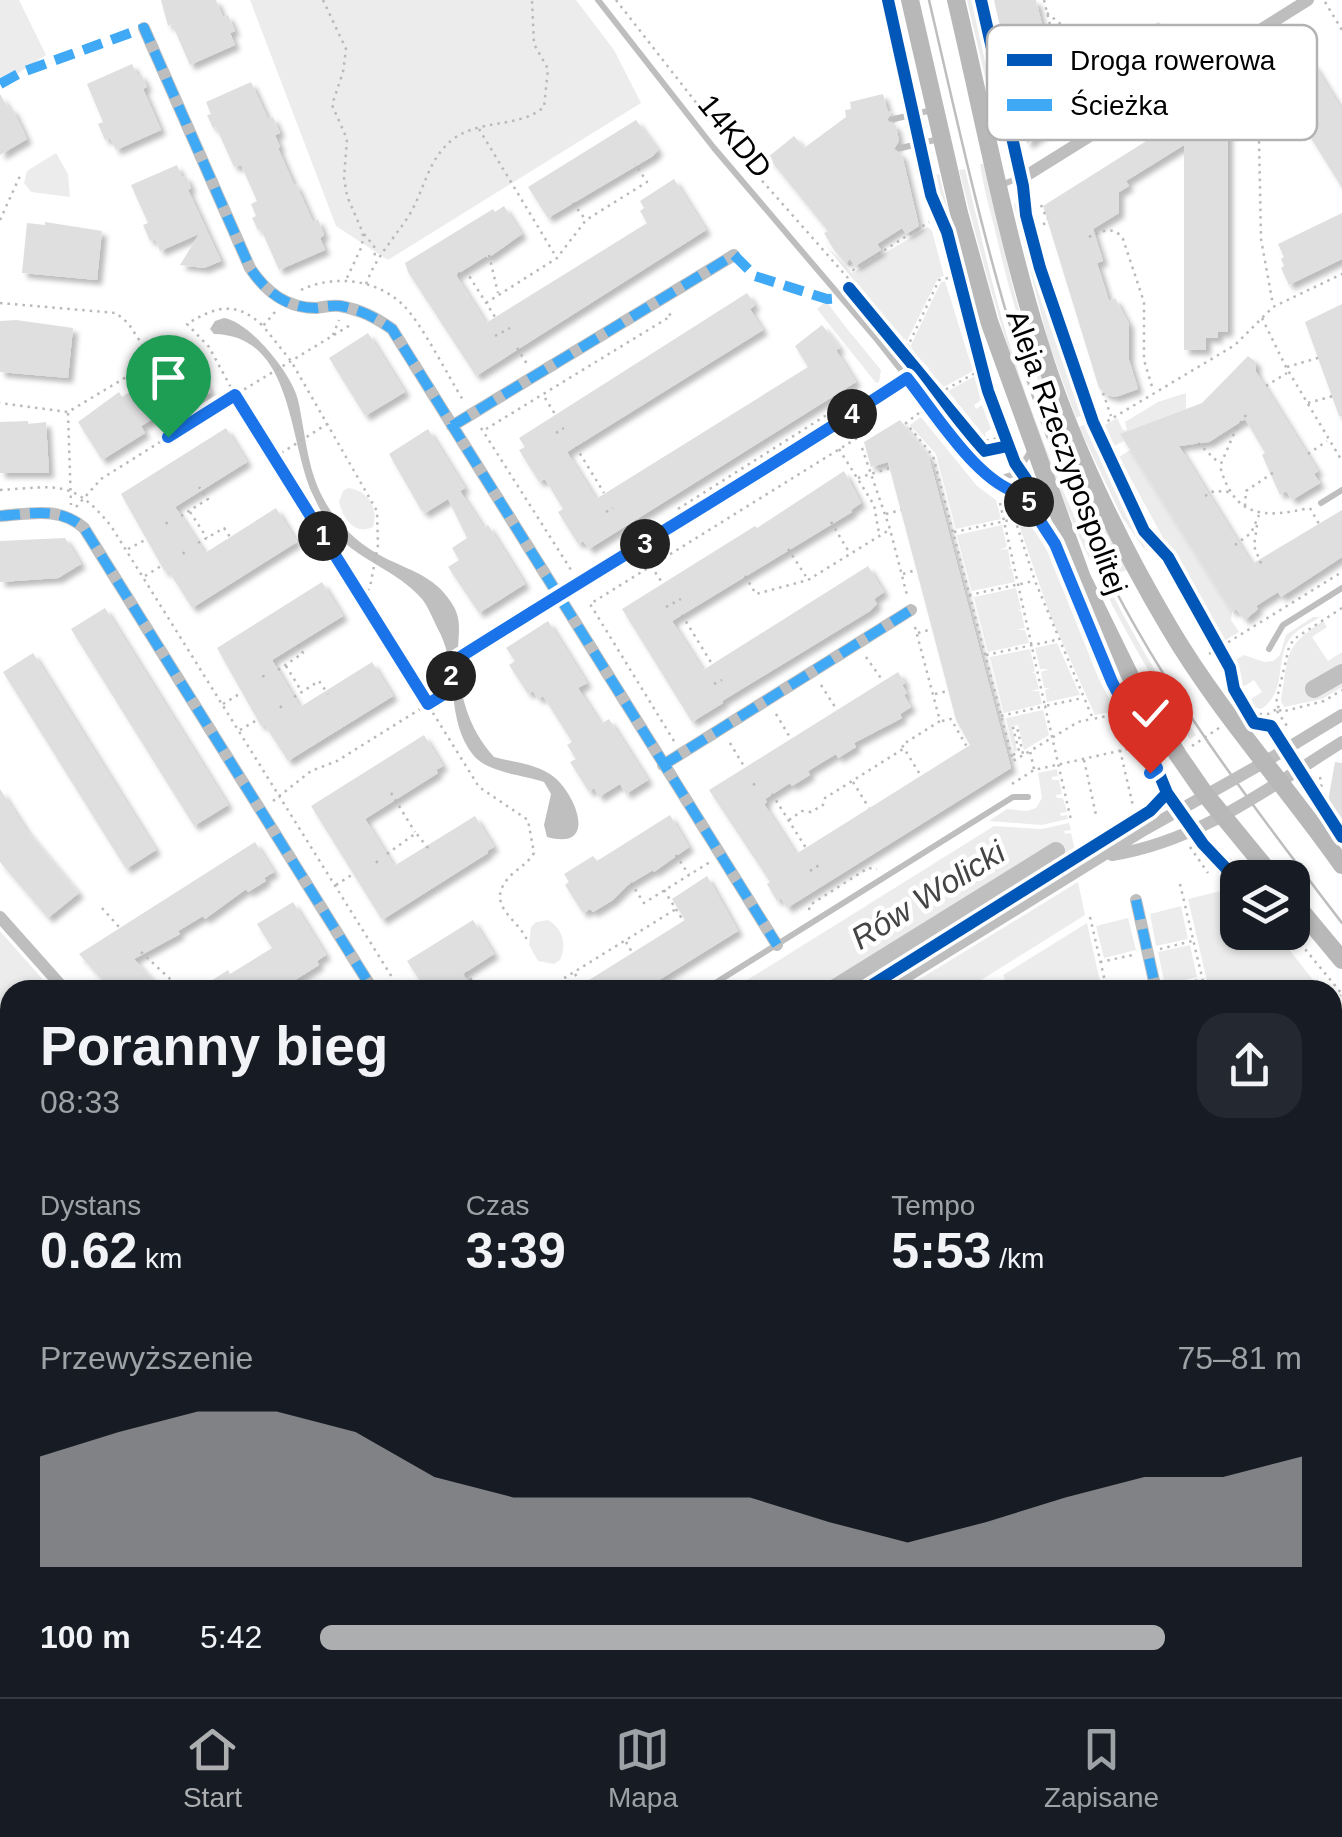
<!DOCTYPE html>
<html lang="pl">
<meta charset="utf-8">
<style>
body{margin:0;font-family:Arial,sans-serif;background:#242831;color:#f1f3f6;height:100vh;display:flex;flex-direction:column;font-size:38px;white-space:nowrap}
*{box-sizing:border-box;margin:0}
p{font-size:32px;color:#9ea1a6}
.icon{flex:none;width:55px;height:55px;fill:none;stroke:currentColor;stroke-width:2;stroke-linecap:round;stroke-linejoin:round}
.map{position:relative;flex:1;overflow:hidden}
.panel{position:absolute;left:0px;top:980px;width:1342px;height:718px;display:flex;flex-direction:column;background:#171b24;border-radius:30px 30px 0 0;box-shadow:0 2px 8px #0004}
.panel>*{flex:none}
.buttons{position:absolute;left:1220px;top:860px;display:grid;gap:20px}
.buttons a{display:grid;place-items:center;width:90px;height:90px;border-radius:20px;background:#171b24;box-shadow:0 2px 8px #0004;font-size:50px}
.pin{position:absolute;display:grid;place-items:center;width:85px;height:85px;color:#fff;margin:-102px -42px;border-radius:50% 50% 50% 0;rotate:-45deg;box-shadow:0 0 10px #0007}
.pin .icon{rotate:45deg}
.km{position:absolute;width:50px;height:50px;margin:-25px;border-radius:50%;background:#222;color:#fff;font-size:28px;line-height:50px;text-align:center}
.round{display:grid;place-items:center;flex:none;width:105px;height:105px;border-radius:30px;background:#242831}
.head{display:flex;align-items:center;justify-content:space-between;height:170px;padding:0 40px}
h1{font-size:55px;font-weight:600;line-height:75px}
.stats{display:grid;grid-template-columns:repeat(3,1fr);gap:15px;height:170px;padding:10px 40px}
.stats div{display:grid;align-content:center}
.stats b{font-size:50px;font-weight:600}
.stats small{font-size:28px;font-weight:400}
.stats p{font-size:28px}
.chart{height:280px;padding:20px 40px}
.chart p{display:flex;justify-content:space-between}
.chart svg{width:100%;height:180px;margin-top:10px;fill:#adaeaf;opacity:.7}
ul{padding:0 40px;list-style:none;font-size:32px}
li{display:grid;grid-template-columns:160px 120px 1fr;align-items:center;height:75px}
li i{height:25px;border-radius:12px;background:#adaeaf}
.tab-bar{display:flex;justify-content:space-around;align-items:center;height:140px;border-top:2px solid #363941;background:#171b24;font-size:28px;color:#9ea1a6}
.tab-bar a{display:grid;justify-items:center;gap:5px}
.tab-bar .current{color:#adaeaf}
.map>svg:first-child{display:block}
.green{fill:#ececec}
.water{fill:#bfbfbf}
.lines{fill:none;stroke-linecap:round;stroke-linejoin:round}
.stream{stroke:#bfbfbf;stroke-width:5}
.canal{stroke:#bfbfbf;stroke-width:18}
.building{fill:#dfdfdf;filter:url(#shadow)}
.path{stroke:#b9b9b9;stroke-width:2.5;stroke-dasharray:2.5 5;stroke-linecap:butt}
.lane{stroke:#bebebe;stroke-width:6}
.street{stroke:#bebebe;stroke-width:12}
.secondary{stroke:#b8b8b8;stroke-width:18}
.tram{stroke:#bebebe;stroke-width:2.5}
.quiet{stroke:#3fa9f5;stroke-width:10;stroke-dasharray:20 10;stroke-linecap:butt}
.cycleway-casing{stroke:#fff;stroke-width:19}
.cycleway{stroke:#0057b8;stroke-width:12}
.route-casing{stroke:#fff;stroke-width:20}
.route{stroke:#1a73e8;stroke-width:12}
.labels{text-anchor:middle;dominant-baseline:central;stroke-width:9;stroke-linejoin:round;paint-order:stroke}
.street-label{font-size:30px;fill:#000;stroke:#fff}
.water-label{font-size:32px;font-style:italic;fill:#444;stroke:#fff}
.key{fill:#fff;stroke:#b2b2b2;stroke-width:2.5}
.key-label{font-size:28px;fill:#000}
</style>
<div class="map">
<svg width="1342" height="1697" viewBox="0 0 1342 1697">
<defs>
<filter id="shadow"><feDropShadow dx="5" dy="5" stdDeviation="2.5" flood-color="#0004"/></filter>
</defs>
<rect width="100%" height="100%" fill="#fff"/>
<path class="green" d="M0 0H19L46 55 0 85Z
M250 0H576L614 50 641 103 388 260 336 226Z
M967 0H978L1008 129 1007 136 1000 141Z
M56 153 68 174 70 197 31 192 24 183 27 171Z
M980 164H985C998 221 1009 280 1027 336 1052 418 1089 493 1127 570L1119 573C1068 469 1026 361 999 247 993 220 984 192 980 164Z
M965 169C979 226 991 283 1008 339 1051 480 1114 613 1196 735L1190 739C1155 683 1121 626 1093 566 1032 441 993 305 959 170Z
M939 174 993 391 1016 457C989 387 972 315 952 242 946 220 934 200 929 177Z
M1020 190C1028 266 1060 342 1086 413L1076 418 1048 341 1014 205Z
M928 227 932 231 944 276 938 278 907 341C899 335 893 324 883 317L823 242 852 273Z
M945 281 973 371 944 387 928 370 929 368 913 353 911 345 941 282Z
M827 300C829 309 867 352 881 370L879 382 876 383 817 309Z
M975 376 981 400 974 405 976 409 982 405 991 429 985 433 986 438 948 391Z
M1186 393V409L1121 434 1124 441 1114 446 1105 425 1117 418 1123 430H1127L1125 422 1158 402Z
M921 417 977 486 996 500 1001 519 956 529 936 454 910 425Z
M1090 422 1148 540 1144 549 1122 517 1079 427Z
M1130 450 1232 612 1231 620 1239 632 1224 641H1217L1171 558 1160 543 1162 536 1119 457Z
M348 488C368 490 379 508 373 527 354 536 343 518 339 502L343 491Z
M1012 505 1018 506 1046 548 1115 711 1095 715 1050 615Z
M1002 525 1007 547 999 550 1008 549 1011 567 1008 568 1012 569 1015 582 972 591 957 535Z
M1016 588 1021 609 1018 611H1021L1025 628 1017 630H1025L1029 643 988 652 974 597Z
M1313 617H1320C1311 623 1299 628 1292 636 1273 658 1289 691 1261 709L1248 706 1246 702 1262 692 1254 680 1238 690 1230 663 1244 655 1264 662 1273 661 1280 655 1286 635Z
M1323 621 1327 627 1312 637 1328 661 1342 652V666L1317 681 1318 685 1314 688 1322 691 1342 679V687L1322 699 1284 707 1281 701C1289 655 1282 648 1323 621Z
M1057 643 1080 695 1047 702 1045 690 1050 688H1044L1041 672 1049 669H1040L1035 648Z
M1030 649 1035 671 1032 673H1035L1039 689 1031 691H1039L1042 704 1004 713 990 657Z
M1043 710 1049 735 1024 750 1018 725 1012 726 1017 750 1014 752 1006 718Z
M1057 769 1058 776 1052 777V780H1059L1062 794 1056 795 1057 798H1063L1067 812 1060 813 1061 816 1067 815 1068 819 1042 825 989 821 1007 809 1027 811 1036 808 1042 798 1038 773Z
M1069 823 1071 830 1064 831 1065 834 1071 833 1076 854 1061 863 1050 845 816 990H731L994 826 1042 829Z
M1078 882 1085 915 965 990H902Z
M1237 887 1238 932 1276 933 1321 990H1209L1188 899Z
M1181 906 1188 939 1156 946 1150 914Z
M1128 918 1136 950 1104 958 1096 926Z
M548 920C563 929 567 944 560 960L554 964 538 961 529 945 531 927 536 922Z
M1087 923 1102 990H993L991 987 1005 979 1003 975Z
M0 931 52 990H10V1025L0 1006Z
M1190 945 1197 977 1165 985 1158 952Z
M10 1122V1400L0 1407V1128Z
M10 1407V1510L0 1516V1414Z
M747 1688H891L876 1697H754Z"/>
<path class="water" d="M224 318C250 322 292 374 298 400 305 431 307 467 322 496 336 524 359 545 387 559 414 572 438 578 454 607 462 622 458 635 458 651 458 691 467 727 494 757 515 763 536 763 554 777 577 796 598 851 547 837L544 825 551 794 544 782C524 775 489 773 474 756 445 721 459 672 440 633 434 622 429 608 422 599 398 571 360 561 337 535 328 525 319 508 313 495 288 442 294 335 214 334L210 329 215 321Z"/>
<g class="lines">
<path class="stream" d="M0 1531 10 1525"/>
<path class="canal" d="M1314 689 1342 673
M832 990 1056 851"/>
</g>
<path class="building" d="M161 0H216L223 17 228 15 235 31 230 33 235 45 190 65 172 24 168 26Z
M994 0H1036L1057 86 1084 69 1082 66 1094 59 1096 62 1127 42 1125 39 1159 22 1165 32 1195 27 1165 46 1167 50 1072 110 1075 114 1027 144Z
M1271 55 1286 79 1313 63 1342 110V188L1278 85 1228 116V332H1218V338H1206V350H1184V145L1126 181 1129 186 1119 192V213L1093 229 1103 261 1097 263 1109 301 1115 298 1129 324V360L1138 389 1116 397 1106 395 1099 388 1043 206 1186 116 1183 111Z
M132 64 138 76 141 74 147 87 143 89 161 130 116 150 110 138 105 140 98 124 103 122 87 84Z
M251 82 268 119 273 117 280 133 275 135 280 147 278 148 294 185 296 184 313 222 318 219 324 235 320 238 325 250 279 270 261 229 258 230 252 218 256 216 251 204 257 201 241 165 234 167 216 127 213 128 207 115 211 114 206 102Z
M0 94 9 109 12 108 27 139 0 155Z
M883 94 888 112 893 111 887 120 896 126 899 141 894 149 902 155 919 226 906 234 902 228 877 244 881 250 855 266 850 259 845 263 834 250 824 233 828 231 768 157 794 136 804 148 846 117 845 110 851 109 850 102Z
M636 120 658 150 653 156 548 218 528 187Z
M177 165 182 177 186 176 191 188 188 190 221 261 204 268 180 265 199 234 160 251 155 239 150 241 143 225 148 223 131 185Z
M674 179 706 230 476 376 408 272 405 263 493 209 495 212 504 206 522 234 488 258 486 256 456 275 486 323 647 223 640 211 644 208 640 201Z
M1342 213V259L1289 285 1281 268 1284 266 1281 259 1284 257 1278 244Z
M45 222 102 231 97 280 22 273 27 223 45 225Z
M747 293 755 305 750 309 763 330 567 452 596 499 808 367 795 346 822 325 840 348 836 350 856 382 589 549 583 541 578 544 558 512 563 509 545 479 539 482 519 450 525 447 519 438Z
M1342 304V416H1339L1305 322Z
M16 320 73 328 68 378 0 372V321Z
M368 333 405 392 365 416 329 358Z
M187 354 211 392 168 419 164 412 141 426 145 433 102 460 78 422 119 392 122 397 145 382 142 377Z
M1248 356 1256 362V372L1318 471 1314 474 1320 483 1292 500 1286 491 1280 495 1262 455 1265 453 1245 419 1209 442 1179 446 1252 564 1342 510V557L1281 597 1278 592 1256 606 1258 609 1245 620 1236 609 1232 612 1120 434 1202 403Z
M900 420 929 457 1011 768 787 908 781 898 777 901 767 884 770 882 709 790 898 672 905 683 902 685 907 693 904 695 911 707 900 714 902 718 854 743 856 747 838 758 836 754 808 771 810 775 792 786 790 783 765 799 767 802 764 804 796 854 970 745 956 720 888 462 871 467 864 442Z
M28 421V424L46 422 49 473H0V422Z
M226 428 247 462 175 507 205 553 276 508 297 542 192 608 168 570 165 572 121 494Z
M428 429 465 488 460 491 484 528 488 525 525 584 479 613 448 567 459 560 452 548 467 538 448 499 425 513 421 510 389 454Z
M844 471 861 503 851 510 852 512 672 621 703 670 868 566 884 592 874 599 877 604 870 611 722 701 723 703 692 722 622 609 755 526 757 528Z
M65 538 81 564 58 578 0 582V541Z
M322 582 343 616 272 660 300 707 372 662 393 696 288 761 264 724 261 726 217 648Z
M105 608 228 805 194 826 71 629Z
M548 621 587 683 578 688 601 724 609 719 648 780 626 794 620 784 599 797 594 788 589 792 570 762 576 759 567 745 572 742 543 696 538 699 533 691 528 694 509 665 515 661 506 648Z
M33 653 156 850 126 869 3 672Z
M424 735 443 766 436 770 438 773 365 819 394 866 475 816 494 847 487 851 488 853 382 920 311 806Z
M1335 762 1342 763V818L1328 801Z
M0 789 27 831 79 893 48 918 0 862Z
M670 815 689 847 654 872 653 870 628 885 613 900 593 912 590 909 583 913 565 885 569 882 564 874 593 856 597 861Z
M255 842 274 872 264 878 266 881 248 892 246 889 205 919 203 916 178 931 180 934 134 959 162 990H111L79 954Z
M707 876 738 931 643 990H573L685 920 672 899Z
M293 902 326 955 317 961 319 965 287 985 284 981 270 990H217L211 981 228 970 230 974 272 948 257 924Z
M473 920 494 954 463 974 474 990H426L407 961Z"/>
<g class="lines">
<path class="path" d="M323 0 346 49 343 72 332 105 347 139 344 178 347 196 363 233 362 246 346 280
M616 0 719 132 908 346 903 350
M1044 0 1060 67 1050 72
M1325 2 1342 30
M1047 13 1090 48 1117 31 1124 44
M1092 48 1098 60
M1062 66 1088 49
M1057 70 1061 90
M1240 109 1259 140 1261 239 1273 305
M479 129 555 255
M573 203 585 219
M1041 205 1047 219
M0 220 20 176
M1036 227 1046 223
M364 234 374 246 375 257
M1089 237C1101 231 1114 225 1123 239L1144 302V360L1153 390
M489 255 498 293
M849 263 853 270 929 222
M458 274 466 271 495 317
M948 278 939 280 908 346 943 391 977 372
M366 284C376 257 392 241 408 217 425 191 427 157 456 137 484 119 519 128 544 107L548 69 534 44 532 0
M301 290C334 274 378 279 404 306 422 324 448 376 463 400
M0 303 116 313 128 323 153 361 68 412 0 403
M486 303 557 258 586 220 647 182 635 164
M275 312 263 326 291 361 377 511 378 545 370 587 363 599
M1262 318 1286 367 1342 461
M262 325C235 300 215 307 187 324L209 347 235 395 352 324
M333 335 339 320
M495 336 510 328
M517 348 527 364
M1287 367 1321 357
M1266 386 1287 373
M935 392 943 391 984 441 998 438
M1103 393 1111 416
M545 398 555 414
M1308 403 1333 396
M68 413 71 505
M919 413 906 423 933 456 1013 761 1030 751
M1246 415 1236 429 1220 466C1234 517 1263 519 1309 508
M1101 425 1235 345 1273 307 1342 274
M481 428 573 573
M486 429 671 316 668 312
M556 433 564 428
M1198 443 1219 463
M576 447 604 493
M862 448 890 529 907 595
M839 449 874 505 879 533
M1308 454 1327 441
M275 457 327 424
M858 478 890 468
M0 490C57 487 72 478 111 526L400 990
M1205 496 1214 491 1229 492
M1000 503 1045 706 1083 698
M1010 504 1035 581 1093 719 1120 713
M1245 506 1246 491 1274 472
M76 507 101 479 235 395 479 787 528 820 534 853C527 865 514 870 506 881 486 908 522 921 528 943
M1310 508 1319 524
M678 509 844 404
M190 512 207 538
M606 512 613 508
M886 514 901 510
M181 516 208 499 199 487
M166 522 168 525
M831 522 849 552
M1257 525 1254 546 1262 566
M625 527 631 537
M954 532 1015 519
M198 543 224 528 232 540
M1235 545 1251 533 1259 515
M128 549 145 540
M788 549 807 578
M183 552 185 555
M651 566 663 584
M903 574 916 570
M145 576 161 566
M745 576 756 594 808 580 889 530
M969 595 1034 581
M666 607 681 599
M682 615 712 664
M915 627 940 721 902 745 921 776
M918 633 932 629
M1209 654 1342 572
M986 655 1056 640
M866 657 883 681
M286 666 302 692
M278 670 303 653 295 641
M263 675 264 678
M714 684 722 680
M821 685 837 710
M935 694 948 691
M294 697 319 681 328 694
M223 704 241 693
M280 706 282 708
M1279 708 1276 703 1289 647 1294 639 1342 608
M1277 711 1289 729
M776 714 791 739
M1252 714H1268L1279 708 1281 712 1324 701 1342 690
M1001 716 1045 706 1071 820
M942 721 951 719 967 747
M240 730 257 720
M674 741 590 604 862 435 860 431 863 420
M730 743 745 768
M1192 746 1219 728
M1120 750 1133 806
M1013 755 1019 751 1013 728 1017 727 1023 754
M1084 760 1096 815
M1034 769 1030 751 1078 722 1091 719
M1150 773 1164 764
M1320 777 1324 803 1342 828
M853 782 869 808
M1012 784 1034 770 1141 746
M753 785 759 781
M391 793 415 832
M772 794 806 848
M273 801 311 771 337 761 457 686 446 666 544 603
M789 820 802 811 811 812 823 805 825 798 903 749
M1190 847 1208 873
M387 854 416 833 428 848
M676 855 689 875
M1229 859 1244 878
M376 861 378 863
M810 871 822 863
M1290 871 1301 884
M631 883 644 903 710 862
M1180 884 1205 990
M336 885 353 874
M664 890 684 922
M102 908 120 928
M809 910 810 905 868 868 877 869
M1090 917 1107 990
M1291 932 1342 994
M626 942 633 954
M1160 949 1192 941
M141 952 182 990
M1100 962 1133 955
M466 972 478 990
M575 974 582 986
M1173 986 1199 980
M545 990 676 909
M683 990 695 983
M1332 1008 1341 995
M1332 1203 1342 1201
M1332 1649 1342 1647
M693 1688 701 1697
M744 1688 751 1697
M1083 1688 1085 1697
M1194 1688 1201 1697
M1293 1688 1295 1697
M437 1697 449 1688
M881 1697 896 1688
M940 1697 955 1688"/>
<path class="lane" d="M598 0 714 148 874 336 977 466 1007 491 1048 501
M894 119 932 110
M901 148 939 139
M1001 185 1029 174
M996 480 1017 473 1030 452
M1321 503 1342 490
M560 595 719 499 907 379
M1269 649 1283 625 1342 588
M704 990 1013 797H1028
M82 1688 87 1697
M152 1697 166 1690"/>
<path class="street" d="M144 28 250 268C266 292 286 308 316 308 324 307 332 305 340 306 361 310 375 317 392 329L777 945
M1029 174 1308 0
M452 426 734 255
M0 516C31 514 59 506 84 528L373 990
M663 765 911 610
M1112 855C1198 842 1270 787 1342 742
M1136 900 1156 990
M0 917 65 990
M885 990 1144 830 1263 763 1342 715
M1332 1084 1342 1093
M1332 1264 1342 1279
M1332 1336 1342 1339
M1332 1378 1342 1370
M1332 1434 1342 1428
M0 1550 10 1543
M724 1688 731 1697
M1314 1688 1316 1697
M910 1697 926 1688"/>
<path class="secondary" d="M910 0 959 213 989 321 1082 578 1130 676 1178 755 1205 794 1274 878
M956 0C983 115 1005 233 1040 345 1070 441 1118 541 1169 627 1219 712 1285 784 1342 865
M1292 900 1342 960"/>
<path class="tram" d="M929 0C974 193 1013 385 1102 564 1166 694 1254 808 1342 923"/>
<path class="quiet" d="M0 84 20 73 144 28 250 268C266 292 286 308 316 308 324 307 332 305 340 306 361 310 375 317 392 329L777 945
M452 426 734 255 755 276 827 299 841 298
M0 516C31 514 59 506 84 528L373 990
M663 765 911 610
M1136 900 1156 990
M1332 1084 1342 1093
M1332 1264 1342 1279
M1332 1336 1342 1339
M1332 1378 1342 1370
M1332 1453 1342 1445
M1314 1688 1316 1697"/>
<g class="cycleway-casing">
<path id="cycleway" d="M888 0 931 195 947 232 988 391 1015 463 1026 479 1029 504 1055 544 1107 674 1149 749 1167 793 1203 844 1238 881
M981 0 1023 186 1026 215 1040 268 1093 422 1144 531 1168 557 1230 668 1234 689 1254 723 1271 726 1342 837
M849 288 984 451 1008 446
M864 990 1150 811 1167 793"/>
</g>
<use href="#cycleway" class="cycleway"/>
</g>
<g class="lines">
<g class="route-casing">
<path id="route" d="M168 437 235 395 428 704 457 686 446 666C598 569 755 478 907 378 934 411 984 494 1028 494L1029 504 1055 544 1112 682 1157 768 1150 773"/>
</g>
<use href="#route" class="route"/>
</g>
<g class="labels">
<g class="street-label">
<text transform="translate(735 136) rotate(51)">14KDD</text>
<text transform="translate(1067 452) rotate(70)">Aleja Rzeczypospolitej</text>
</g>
<g class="water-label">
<text transform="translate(928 895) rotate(-32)">Rów Wolicki</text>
</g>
</g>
<rect x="987" y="25" width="330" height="115" rx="15" class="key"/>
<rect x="1007" y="54" width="45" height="12" fill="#0057b8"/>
<rect x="1007" y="99" width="45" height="12" fill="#3fa9f5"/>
<g class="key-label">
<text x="1070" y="70">Droga rowerowa</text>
<text x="1070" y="115">Ścieżka</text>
</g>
</svg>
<div class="buttons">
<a><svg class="icon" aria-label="layers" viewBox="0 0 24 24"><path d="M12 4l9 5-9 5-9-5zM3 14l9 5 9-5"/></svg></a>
</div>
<div class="pin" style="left:168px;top:437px;background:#1e9e55"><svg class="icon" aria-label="arrive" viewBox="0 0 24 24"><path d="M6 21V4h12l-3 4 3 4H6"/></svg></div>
<div class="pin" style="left:1150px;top:773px;background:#d93025"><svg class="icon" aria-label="check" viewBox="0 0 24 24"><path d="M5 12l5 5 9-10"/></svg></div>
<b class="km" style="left:323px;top:536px">1</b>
<b class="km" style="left:451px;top:676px">2</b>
<b class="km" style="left:645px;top:544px">3</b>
<b class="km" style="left:852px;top:414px">4</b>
<b class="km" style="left:1029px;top:502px">5</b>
<section class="panel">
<div class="head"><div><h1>Poranny bieg</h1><p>08:33</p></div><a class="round"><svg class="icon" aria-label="share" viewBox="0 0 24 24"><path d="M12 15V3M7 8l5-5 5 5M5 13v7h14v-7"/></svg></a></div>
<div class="stats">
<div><p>Dystans</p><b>0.62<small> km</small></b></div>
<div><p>Czas</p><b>3:39</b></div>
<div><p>Tempo</p><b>5:53<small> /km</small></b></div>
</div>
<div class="chart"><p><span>Przewyższenie</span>75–81 m</p>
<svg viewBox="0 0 160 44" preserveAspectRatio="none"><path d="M0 44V17L10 11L20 6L30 6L40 11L50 22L60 27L70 27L80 27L90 27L100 33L110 38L120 33L130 27L140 22L150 22L160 17V44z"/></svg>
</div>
<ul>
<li><b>100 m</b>5:42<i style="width:86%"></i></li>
</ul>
</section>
</div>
<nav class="tab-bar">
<a class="current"><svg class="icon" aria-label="home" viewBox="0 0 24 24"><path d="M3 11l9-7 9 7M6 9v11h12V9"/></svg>Start</a>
<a><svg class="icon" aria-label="map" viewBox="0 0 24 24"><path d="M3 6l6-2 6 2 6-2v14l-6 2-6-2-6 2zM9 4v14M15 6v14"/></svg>Mapa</a>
<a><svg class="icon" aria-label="saved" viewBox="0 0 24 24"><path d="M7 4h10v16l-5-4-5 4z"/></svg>Zapisane</a>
</nav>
